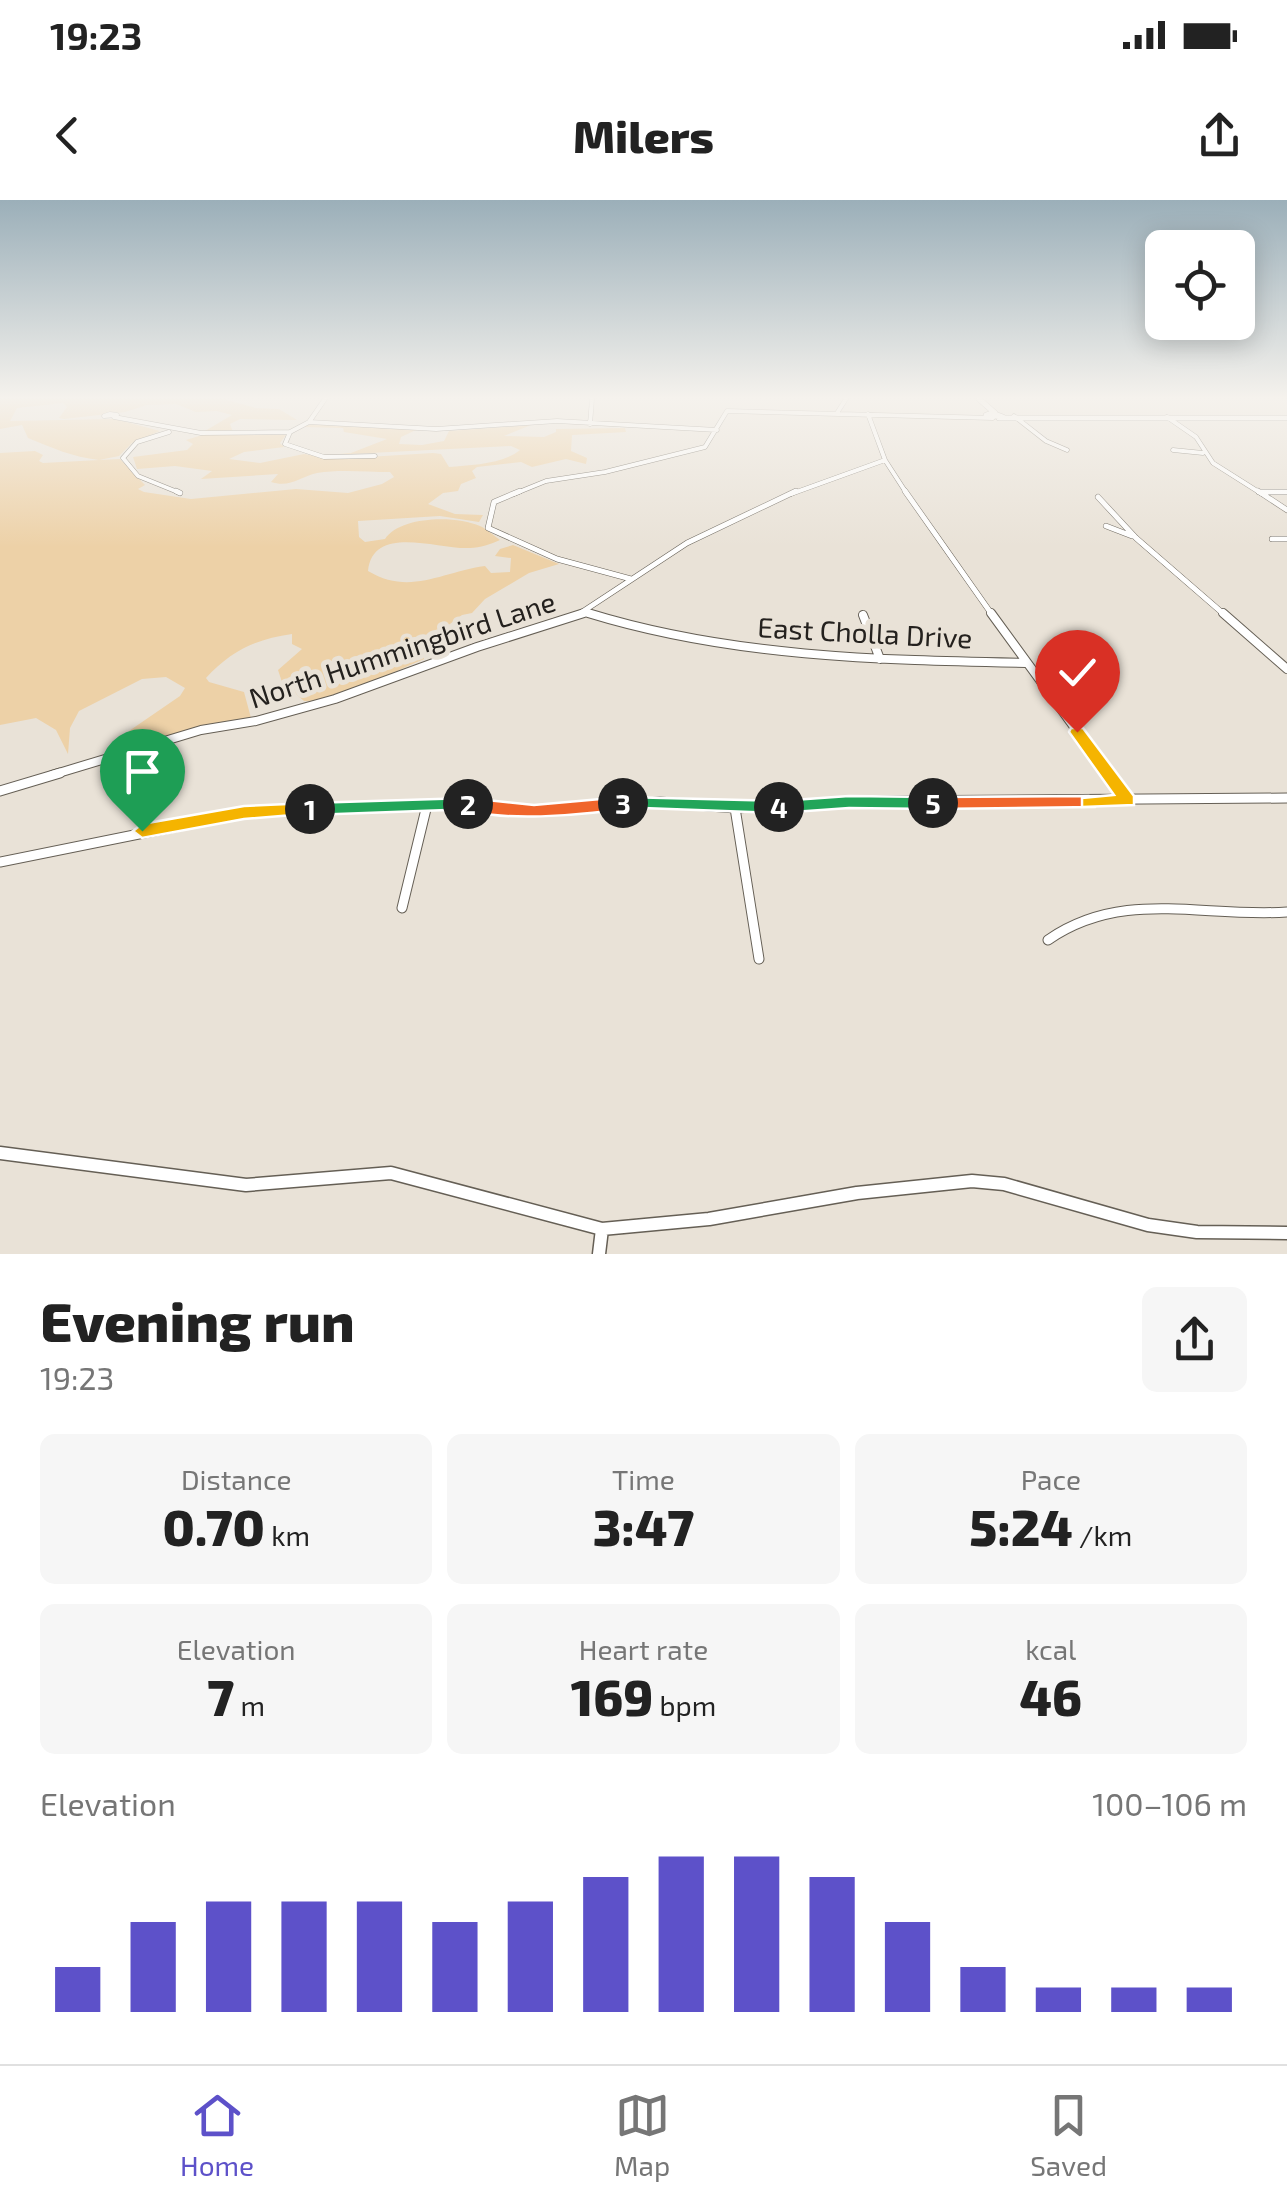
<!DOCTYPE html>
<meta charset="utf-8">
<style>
body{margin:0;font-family:"Exo 2",sans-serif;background:#f6f6f6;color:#222;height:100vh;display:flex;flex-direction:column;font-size:38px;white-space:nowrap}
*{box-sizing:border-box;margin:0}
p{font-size:32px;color:#767676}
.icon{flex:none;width:55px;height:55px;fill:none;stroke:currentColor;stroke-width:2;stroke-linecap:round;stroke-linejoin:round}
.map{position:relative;height:1054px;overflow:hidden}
.sheet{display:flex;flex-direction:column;background:#fff;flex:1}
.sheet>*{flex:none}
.tools{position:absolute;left:1145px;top:30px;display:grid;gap:20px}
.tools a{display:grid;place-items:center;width:110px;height:110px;border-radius:15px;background:#fff;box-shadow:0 5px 25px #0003;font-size:50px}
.pin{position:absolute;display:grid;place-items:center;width:85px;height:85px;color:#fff;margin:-102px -42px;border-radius:50% 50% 50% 0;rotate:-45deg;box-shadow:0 0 10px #0007}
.pin .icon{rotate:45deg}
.km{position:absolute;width:50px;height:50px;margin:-25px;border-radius:50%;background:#222;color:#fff;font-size:28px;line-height:50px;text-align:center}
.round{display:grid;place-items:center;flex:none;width:105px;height:105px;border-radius:15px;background:#f6f6f6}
.summary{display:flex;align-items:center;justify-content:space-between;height:170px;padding:0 40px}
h1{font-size:55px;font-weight:800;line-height:75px}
.stats{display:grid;grid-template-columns:repeat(3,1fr);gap:15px;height:170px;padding:10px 40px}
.stats div{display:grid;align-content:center;border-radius:15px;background:#f6f6f6;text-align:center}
.stats b{font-size:50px;font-weight:800}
.stats small{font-size:28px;font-weight:400}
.stats p{font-size:28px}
.chart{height:280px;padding:20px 40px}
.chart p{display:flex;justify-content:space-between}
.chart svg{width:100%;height:180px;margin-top:10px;stroke:#5d51c9;stroke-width:6}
.status{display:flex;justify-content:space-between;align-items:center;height:70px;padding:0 50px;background:#fff;direction:ltr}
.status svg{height:28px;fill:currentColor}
header{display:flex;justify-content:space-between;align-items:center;height:130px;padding:0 40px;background:#fff;font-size:45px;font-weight:800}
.menu{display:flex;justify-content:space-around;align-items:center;height:140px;border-top:2px solid #e0e0e0;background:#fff;font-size:28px;color:#767676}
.menu a{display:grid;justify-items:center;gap:5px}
.menu .active{color:#5d51c9}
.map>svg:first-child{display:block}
.green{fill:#edd1a7}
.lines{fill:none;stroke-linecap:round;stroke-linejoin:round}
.minor-far4-casing{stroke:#655f55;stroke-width:5}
.minor-far3-casing{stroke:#655f55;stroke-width:6}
.minor-far2-casing{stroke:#655f55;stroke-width:10}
.minor-far1-casing{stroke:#655f55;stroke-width:11}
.minor-casing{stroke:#655f55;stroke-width:15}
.tertiary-casing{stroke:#655f55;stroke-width:6}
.minor-far4{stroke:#fff;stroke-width:4}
.minor-far3{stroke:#fff;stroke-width:5}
.minor-far2{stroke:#fff;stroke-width:8}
.minor-far1{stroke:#fff;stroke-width:9}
.minor{stroke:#fff;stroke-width:12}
.tertiary{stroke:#fff;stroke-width:5}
.split-1{fill:#f5b400;stroke:#fff;stroke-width:2.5}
.split-2{fill:#22a559;stroke:#fff;stroke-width:2.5}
.split-3{fill:#f0652b;stroke:#fff;stroke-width:2.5}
.split-4{fill:#22a559;stroke:#fff;stroke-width:2.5}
.split-5{fill:#22a559;stroke:#fff;stroke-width:2.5}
.split-6{fill:#f0652b;stroke:#fff;stroke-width:2.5}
.split-7{fill:#f5b400;stroke:#fff;stroke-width:2.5}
.labels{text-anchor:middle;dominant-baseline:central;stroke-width:10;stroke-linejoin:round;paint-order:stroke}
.street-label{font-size:28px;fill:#24211e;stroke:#e9e2d7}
</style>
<div class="status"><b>19:23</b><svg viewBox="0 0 49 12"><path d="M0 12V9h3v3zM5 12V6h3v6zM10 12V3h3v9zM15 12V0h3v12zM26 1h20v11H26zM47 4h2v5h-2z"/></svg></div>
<header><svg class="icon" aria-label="back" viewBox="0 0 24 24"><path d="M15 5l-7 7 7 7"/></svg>Milers<svg class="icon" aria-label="share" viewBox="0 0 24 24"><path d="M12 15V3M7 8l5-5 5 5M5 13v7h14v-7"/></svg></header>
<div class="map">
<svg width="1287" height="1054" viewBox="0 0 1287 1054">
<rect width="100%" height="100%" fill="#e9e2d7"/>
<path class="green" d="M0 199H224L256 208 279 209 297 220 240 219 230 224 233 232 205 231 232 215 217 211 196 212 176 204 147 205 125 212 64 219 59 218 67 207 63 203 17 208 10 221 115 219 160 231 132 243 119 256 99 260 120 259 145 285 138 289 144 292 191 299 296 289 348 293 382 284 394 277 390 272C367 272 340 269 317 273 300 277 290 288 271 282L278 274 201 279 212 271 175 266 137 269 133 257 187 250 193 244 186 240 202 235H286L280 243 284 247 244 252 229 259 260 263 304 254 334 259 433 253 441 254 449 267C471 265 503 264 520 250L511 246 329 255 351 253 387 239 344 232 343 228 303 227 313 223 418 229 401 237 399 244 422 245 444 241 449 231 531 225 504 236 544 237 556 232V229L625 228 626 232 572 235 571 251 587 258 586 264 566 259 532 267 521 262 477 267 472 271 476 278 461 284 458 291 443 293 428 304 455 314 483 315 479 322 440 316 358 321 359 337 365 342 385 339C400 316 455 315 480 326 487 329 494 336 500 340 491 344 480 348 470 348 439 350 373 323 368 371 410 396 441 372 485 366L491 373 510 372 511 358 495 356 500 349 513 345 559 364 529 373 485 399 472 413 462 415 423 444 424 459C399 470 328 503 304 501L282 482 278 470 302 449 292 444V434C256 439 231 451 206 478L209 482 244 492 251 518C228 522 143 543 128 540L129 531 180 496 185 488 166 477 142 479 79 511 70 528 68 554 56 530 36 518 0 525V253L35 251 43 255 39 261 43 263 99 260C72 257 53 248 28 238L22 225 0 229Z"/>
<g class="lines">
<g class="minor-far4-casing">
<path id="minor-far4" d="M325 199 309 222 290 232 285 244 324 257 375 256
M837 213 846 199
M110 214 117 215 104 216Z
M868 214 885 260 907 294
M1014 216 1046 241 1067 250
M114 217 201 233 290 232
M1167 217 1196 237 1213 263 1262 294
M309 222 436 229 557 221 717 230
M590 224 592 199
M169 232 137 242 123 258 138 276 180 293
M1173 250 1203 253
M1259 292H1287
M514 294 546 281 605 272 705 247 727 211 993 218
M791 294 885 260"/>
</g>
<g class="minor-far3-casing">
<path id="minor-far3" d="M176 291 180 293
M520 291 494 302 488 328 557 359 631 379
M905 291 993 416
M1258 291 1287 310
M1259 292H1287
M1098 297 1136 338 1226 416
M1106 326 1132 336
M1272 339H1287
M586 413 596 416
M576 416 687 343 796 291"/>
</g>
<g class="minor-far2-casing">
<path id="minor-far2" d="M588 413C731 457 877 460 1026 463
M991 413 1109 575
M1223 413 1287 469
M863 415 880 459
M52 575 201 530 256 521 335 499 477 447 584 413"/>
</g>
<g class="minor-far1-casing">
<path id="minor-far1" d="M1108 573 1128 600
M0 591 60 573
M735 608 759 759
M0 662 243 613 302 609 449 604 534 611 660 602 735 608 881 601 1287 598
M402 708 427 605
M1048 740C1123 688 1202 718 1287 712"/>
</g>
<g class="minor-casing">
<path id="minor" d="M0 953 246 985 391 973 602 1029 709 1019 857 993 972 981 1004 984 1148 1025 1197 1032 1287 1033
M599 1054 602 1029"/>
</g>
<g class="tertiary-casing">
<path id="tertiary" d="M979 199 995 213
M992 213 1003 217 986 215Z
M999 218H1287"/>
</g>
<use href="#minor-far4" class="minor-far4"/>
<use href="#minor-far3" class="minor-far3"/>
<use href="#minor-far2" class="minor-far2"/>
<use href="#minor-far1" class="minor-far1"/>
<use href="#minor" class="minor"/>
<use href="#tertiary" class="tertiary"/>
</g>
<linearGradient id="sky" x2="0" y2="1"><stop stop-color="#9bafb9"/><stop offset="0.57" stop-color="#f5f2ed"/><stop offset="1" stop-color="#f5f2ed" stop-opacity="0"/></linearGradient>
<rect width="1287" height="347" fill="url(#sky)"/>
<path class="split-1" d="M310 603 319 609 317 613 244 619 142 638 133 631 142 624 244 606Z"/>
<path class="split-2" d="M468 598 477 604 475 609 310 615 301 609 310 603Z"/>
<path class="split-3" d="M623 597 632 603 629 607C599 615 481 625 459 604L468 598 534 605Z"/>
<path class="split-4" d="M623 597 779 601 788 607 779 613 616 607V598Z"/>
<path class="split-5" d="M849 596 933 597 942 603 933 609 849 608 779 613 770 607 779 601Z"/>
<path class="split-6" d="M1089 596 1098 602 1095 607 933 609 924 603 933 597Z"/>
<path class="split-7" d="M1071 528H1083L1134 596V605L1082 607V598L1114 595 1069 532Z"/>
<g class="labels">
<g class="street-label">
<text transform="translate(865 432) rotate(3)">East Cholla Drive</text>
<text transform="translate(402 449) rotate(-18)">North Hummingbird Lane</text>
</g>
</g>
</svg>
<div class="tools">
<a><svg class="icon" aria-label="locate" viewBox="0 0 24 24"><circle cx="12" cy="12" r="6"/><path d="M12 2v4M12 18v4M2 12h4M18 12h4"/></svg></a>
</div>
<div class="pin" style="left:142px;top:631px;background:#1e9e55"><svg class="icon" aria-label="arrive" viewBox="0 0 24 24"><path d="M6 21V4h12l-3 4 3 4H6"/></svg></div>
<div class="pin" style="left:1077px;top:532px;background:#d93025"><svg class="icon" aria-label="check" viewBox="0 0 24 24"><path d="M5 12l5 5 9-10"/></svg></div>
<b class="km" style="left:310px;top:609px">1</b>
<b class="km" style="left:468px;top:604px">2</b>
<b class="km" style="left:623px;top:603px">3</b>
<b class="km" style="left:779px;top:607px">4</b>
<b class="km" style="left:933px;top:603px">5</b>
</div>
<section class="sheet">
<div class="summary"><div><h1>Evening run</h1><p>19:23</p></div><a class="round"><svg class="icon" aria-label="share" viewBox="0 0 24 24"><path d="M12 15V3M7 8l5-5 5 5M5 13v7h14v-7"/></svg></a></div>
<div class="stats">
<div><p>Distance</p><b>0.70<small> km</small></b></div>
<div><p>Time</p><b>3:47</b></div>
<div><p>Pace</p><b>5:24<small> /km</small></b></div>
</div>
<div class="stats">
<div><p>Elevation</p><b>7<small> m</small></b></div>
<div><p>Heart rate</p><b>169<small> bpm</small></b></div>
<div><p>kcal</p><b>46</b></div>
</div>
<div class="chart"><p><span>Elevation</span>100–106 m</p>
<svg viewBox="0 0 160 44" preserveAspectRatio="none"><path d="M5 44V33M15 44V22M25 44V17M35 44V17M45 44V17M55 44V22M65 44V17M75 44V11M85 44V6M95 44V6M105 44V11M115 44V22M125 44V33M135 44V38M145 44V38M155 44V38"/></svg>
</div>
</section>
<nav class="menu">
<a class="active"><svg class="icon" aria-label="home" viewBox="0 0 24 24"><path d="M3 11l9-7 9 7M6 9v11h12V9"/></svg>Home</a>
<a><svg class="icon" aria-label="map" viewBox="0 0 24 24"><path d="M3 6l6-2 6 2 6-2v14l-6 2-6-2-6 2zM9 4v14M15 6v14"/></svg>Map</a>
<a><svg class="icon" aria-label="saved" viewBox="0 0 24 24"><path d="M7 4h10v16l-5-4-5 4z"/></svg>Saved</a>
</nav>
